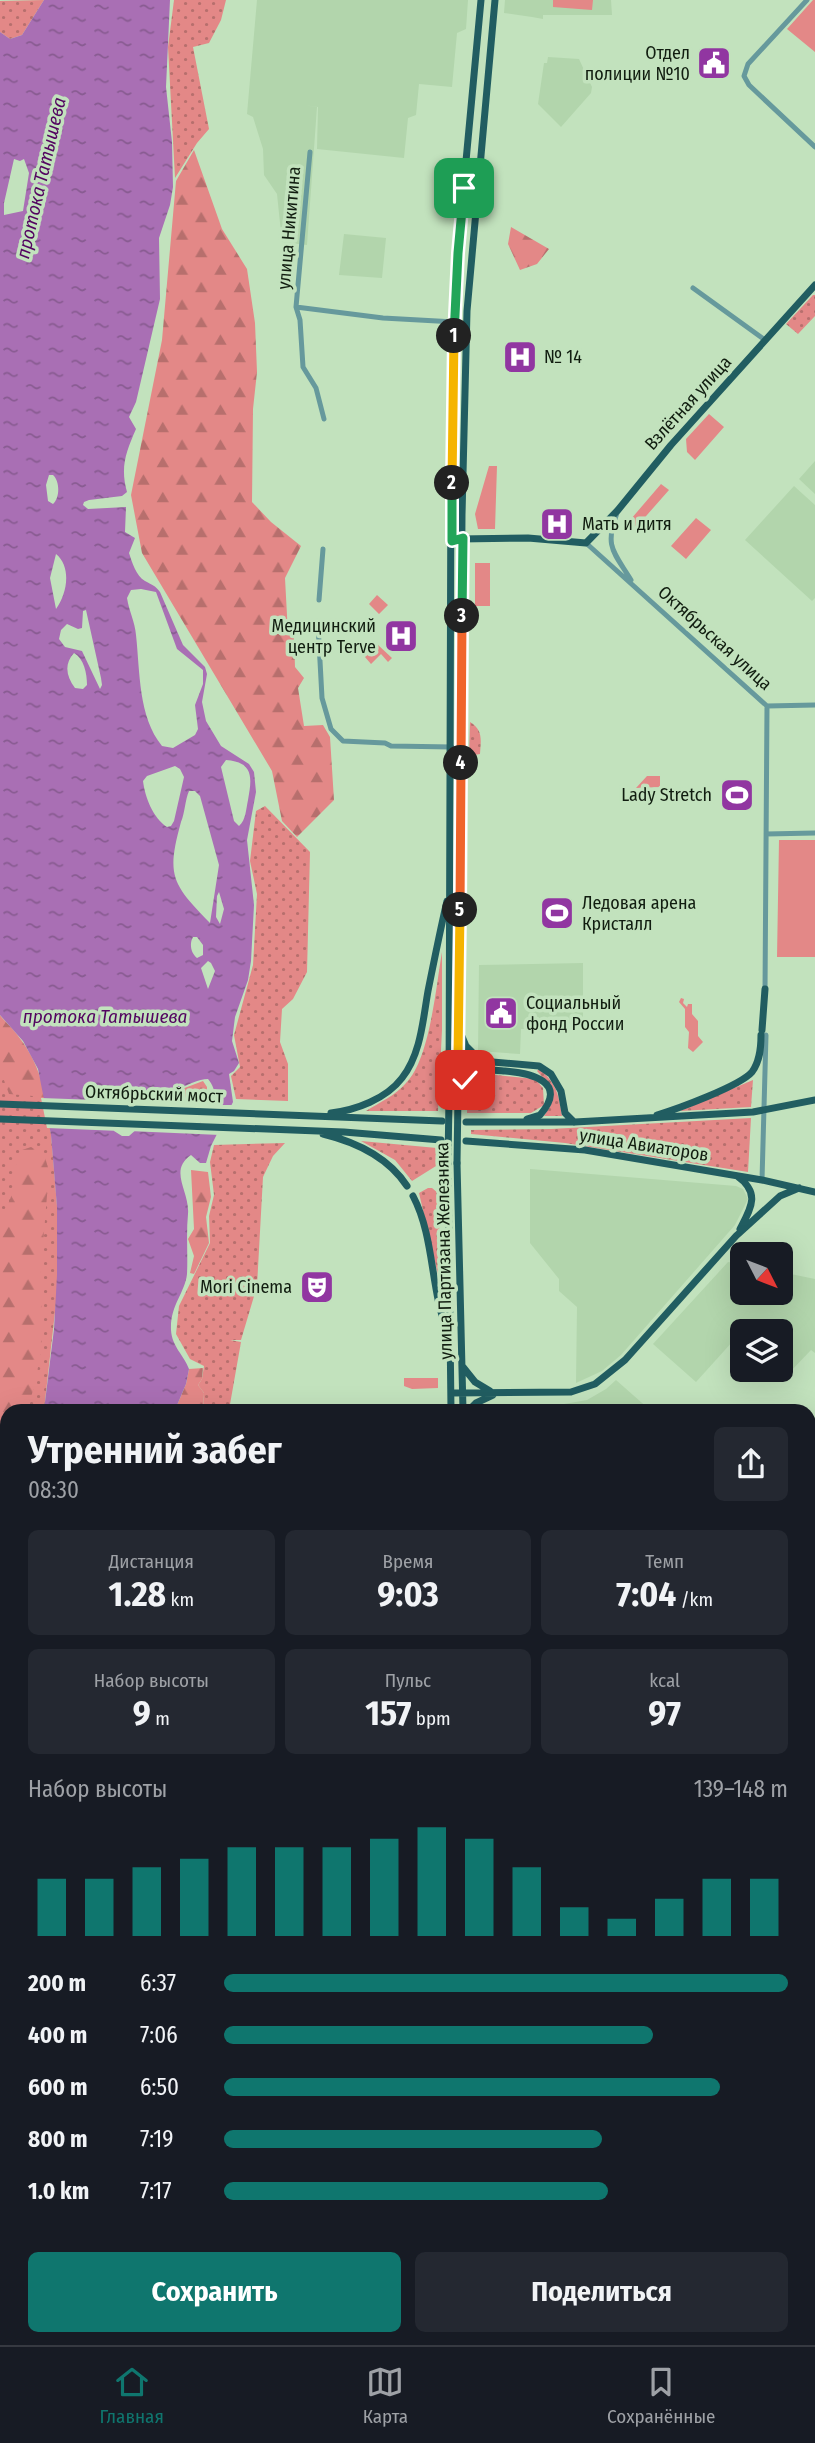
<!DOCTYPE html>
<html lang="ru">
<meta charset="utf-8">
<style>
body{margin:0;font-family:"Fira Sans Condensed",sans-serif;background:#242831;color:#f1f3f6;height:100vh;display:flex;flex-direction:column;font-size:26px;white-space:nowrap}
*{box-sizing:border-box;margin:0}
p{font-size:23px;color:#9ea1a6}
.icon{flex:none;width:38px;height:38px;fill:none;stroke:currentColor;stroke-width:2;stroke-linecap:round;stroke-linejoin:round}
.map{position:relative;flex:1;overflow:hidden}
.panel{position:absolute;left:0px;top:1404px;width:816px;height:942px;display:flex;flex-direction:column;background:#171b24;border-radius:21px 21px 0 0;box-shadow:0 7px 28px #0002}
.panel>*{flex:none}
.needle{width:46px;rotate:132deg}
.fabs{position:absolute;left:730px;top:1242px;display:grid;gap:14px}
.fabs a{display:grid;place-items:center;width:63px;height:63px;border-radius:10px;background:#171b24;box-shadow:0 7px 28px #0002;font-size:35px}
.pin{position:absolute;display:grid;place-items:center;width:60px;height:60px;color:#fff;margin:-30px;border-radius:14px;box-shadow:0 4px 10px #0006}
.km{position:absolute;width:35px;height:35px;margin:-18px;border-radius:50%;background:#222;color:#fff;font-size:19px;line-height:35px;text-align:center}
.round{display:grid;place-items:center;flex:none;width:74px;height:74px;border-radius:10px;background:#242831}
.headline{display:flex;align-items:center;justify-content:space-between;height:119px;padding:0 28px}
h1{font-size:38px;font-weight:700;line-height:52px}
.metrics{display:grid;grid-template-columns:repeat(3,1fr);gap:10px;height:119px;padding:7px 28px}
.metrics div{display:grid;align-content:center;border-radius:10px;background:#242831;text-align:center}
.metrics b{font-size:35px;font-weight:700}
.metrics small{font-size:19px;font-weight:400}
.metrics p{font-size:19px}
.chart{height:196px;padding:14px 28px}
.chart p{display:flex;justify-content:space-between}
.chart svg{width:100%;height:126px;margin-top:7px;stroke:#0f766e;stroke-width:6}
.action{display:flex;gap:14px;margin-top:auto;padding:14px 28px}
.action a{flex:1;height:80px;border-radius:10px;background:#0f766e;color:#fff;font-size:28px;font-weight:700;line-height:80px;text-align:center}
.action a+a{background:#242831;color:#f1f3f6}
ul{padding:0 28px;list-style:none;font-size:23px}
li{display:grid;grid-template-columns:112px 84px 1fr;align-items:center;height:52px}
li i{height:18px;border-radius:9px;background:#0f766e}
.tab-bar{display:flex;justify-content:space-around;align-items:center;height:98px;border-top:2px solid #363941;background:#171b24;font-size:19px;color:#9ea1a6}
.tab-bar a{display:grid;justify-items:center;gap:4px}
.tab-bar .selected{color:#0f766e}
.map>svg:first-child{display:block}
.built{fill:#b2d5ac}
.grass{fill:url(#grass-dots)}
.forest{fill:url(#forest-firs)}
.green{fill:#e38887}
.water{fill:url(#water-ripples);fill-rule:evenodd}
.pier{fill:#c2e2bd}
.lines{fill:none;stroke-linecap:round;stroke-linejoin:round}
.minor{stroke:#66999c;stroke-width:5}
.major{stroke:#215d61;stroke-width:7}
.major-bridge{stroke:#215d61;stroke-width:7}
.split-1-casing{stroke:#fff;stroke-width:14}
.split-2-casing{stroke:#fff;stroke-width:14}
.split-3-casing{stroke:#fff;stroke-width:14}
.split-4-casing{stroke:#fff;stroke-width:14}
.split-5-casing{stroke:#fff;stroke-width:14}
.split-6-casing{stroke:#fff;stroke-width:14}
.split-7-casing{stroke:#fff;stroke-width:14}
.split-1{stroke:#22a559;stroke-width:9}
.split-2{stroke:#f5b400;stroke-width:9}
.split-3{stroke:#22a559;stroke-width:9}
.split-4{stroke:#f0652b;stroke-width:9}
.split-5{stroke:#f0652b;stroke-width:9}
.split-6{stroke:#f5b400;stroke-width:9}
.split-7{stroke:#22a559;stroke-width:9}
.labels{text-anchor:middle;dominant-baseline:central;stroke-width:7;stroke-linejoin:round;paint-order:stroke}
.poi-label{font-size:18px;fill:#111d10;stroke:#c2e2bd;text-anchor:end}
.street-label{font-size:18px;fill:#111d10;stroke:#c2e2bd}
.water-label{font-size:19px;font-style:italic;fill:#530460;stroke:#c2e2bd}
</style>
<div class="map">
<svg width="815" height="2345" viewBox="0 0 815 2345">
<defs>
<pattern id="grass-dots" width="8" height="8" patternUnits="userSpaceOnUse" patternTransform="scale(1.75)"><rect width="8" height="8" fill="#e38887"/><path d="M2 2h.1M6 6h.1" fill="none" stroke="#b76f6d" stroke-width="1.8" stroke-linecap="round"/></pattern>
<pattern id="forest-firs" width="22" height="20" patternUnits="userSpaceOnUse" patternTransform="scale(1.75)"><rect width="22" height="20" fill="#e38887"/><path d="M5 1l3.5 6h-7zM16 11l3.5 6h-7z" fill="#b76f6d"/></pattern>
<pattern id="water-ripples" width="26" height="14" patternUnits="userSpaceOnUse" patternTransform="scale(1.75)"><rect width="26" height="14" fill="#a96fb4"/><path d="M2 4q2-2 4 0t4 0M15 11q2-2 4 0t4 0" fill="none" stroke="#885b91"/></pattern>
</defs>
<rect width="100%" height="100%" fill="#c2e2bd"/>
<path class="built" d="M257 0H468L466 29 457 33 452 87 419 84 416 115 408 118 404 158 317 149 318 107 303 105 317 107 307 245 282 242 277 194 264 175 263 149 253 117 247 114Z
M505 0H611L612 15H543V19L532 17 504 13Z
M548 57 579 59 592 87 591 93 561 127 538 104 544 63H547Z
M344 234 386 238 382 278 339 275Z
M815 461V494L799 479Z
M794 486 815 505V598L812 601 745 540Z
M583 963V1023L532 1025 528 1029H521L520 1054 478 1051 479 965Z
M530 1169 736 1186 743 1189 748 1199 735 1225 621 1355 602 1371 576 1383 577 1307 559 1291V1279L530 1243Z
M728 1262 742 1264V1293H780L781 1272 815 1279V1353L811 1350 790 1372 781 1364 780 1332H746L743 1330 696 1382 653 1344Z
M616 1380 650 1410H571L564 1404 587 1400 606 1389Z
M815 1791V1897L808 1891 809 1797Z
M815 2210V2321L809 2322V2217Z
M84 2338H156L157 2345H83Z
M196 2338H272L216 2345H197Z"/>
<path class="grass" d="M44 0 22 35 10 39 0 32V1Z
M174 0H226L221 20 209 43 193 47 209 129 197 143 175 178 168 47Z
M813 295H815V316L798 334 786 324Z
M470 722C483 730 481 739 480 754L469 756Z
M265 806 310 852 307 972 293 999 282 1009 280 1042 288 1064V1101L236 1099 231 1076 240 1067 234 1035 253 965 257 894 250 861 256 811Z
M442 952V1030L438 1111H366C380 1102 395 1096 406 1083 430 1059 436 986 442 952Z
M0 1015 42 1083 51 1134 57 1206V1294L44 1410H7V1528L0 1546Z
M539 1069C556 1082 559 1095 562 1116H544L551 1105V1087L537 1071Z
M487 1074 535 1079 543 1088 544 1105 531 1113H467L468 1087 479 1076Z
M753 1080 751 1107 680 1111Z
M751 1118 748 1172 565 1143 471 1134V1130L551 1129Z
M361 1141 437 1148 436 1166 412 1181 395 1160Z
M285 1143 273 1156 263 1177 257 1286 241 1340H230L241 1342 229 1410H203L204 1393 198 1385 202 1379 204 1366 190 1359 176 1334 179 1306 210 1243 209 1216 214 1195 210 1162 214 1145Z
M428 1188H432L438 1193 442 1292 419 1193Z"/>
<path class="forest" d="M194 150 222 229 247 269 255 323 257 372 253 409 252 502 271 522 301 546 285 578 288 634 294 638 295 667 304 678 298 688 304 726 323 725 330 737 334 800 297 837 282 821 272 771 142 553 131 495 162 340 176 181Z
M511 227 549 249 537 264 520 270 508 244Z
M0 1016C24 1039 39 1063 45 1097L9 1094 0 1069Z
M203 1081 207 1087V1096L211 1100V1104L178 1102 174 1097V1092Z
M31 1147 44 1154 49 1171 41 1269 42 1344 35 1384 27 1410H7V1474L0 1496V1218C7 1208 12 1197 14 1185 16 1172 14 1161 22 1150Z
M191 1170 208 1172 211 1197 206 1217 209 1243 194 1274 190 1273 194 1256 188 1239 194 1229Z
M203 1368 202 1379 198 1385 204 1393 203 1410H175L186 1384 189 1369Z
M7 1910V2074L0 2111V1933Z
M7 2222V2268L0 2278V2240Z"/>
<path class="green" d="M553 0H593L592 10 553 7Z
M813 0H815V52L787 29Z
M709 414 724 427 695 460 687 452 686 439Z
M489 466H497L495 529H478L475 514Z
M661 484 669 490 632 532 625 526Z
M696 518 711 530 686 559 671 546Z
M475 563H490V606H475Z
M377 595 388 605 379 614 369 604Z
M377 644 392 658 388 662 381 654 371 664 365 657Z
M647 776H660V787L636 788Z
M779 840H815V957H777Z
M681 998 684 999 683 1003 687 1007 688 1004H692V1014L698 1021V1036L703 1042 693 1052 688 1048 689 1032 685 1027V1009L679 1002Z
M404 1378H438V1388L412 1389 404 1386Z
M808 1533 815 1534V1594L809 1601Z"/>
<path class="water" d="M44 0H170L166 87 172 142 173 187 170 205 159 238 160 299 136 402 129 417 136 429C126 452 120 467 127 492L122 496 89 500 84 502 83 505 88 509 126 507 125 532 135 538 129 553C132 562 136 576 145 581 152 585 155 585 160 592L183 645 205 667 207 674 202 702 206 721 221 746 249 764 254 772 256 792 247 840 254 905 251 961 248 980 235 1017 232 1041 239 1063 234 1071 229 1074 233 1102 211 1146 206 1163H200L191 1155C168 1171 190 1191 188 1214 186 1234 188 1254 187 1274 185 1293 170 1305 171 1330 172 1347 184 1355 189 1369L186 1384 175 1410H44L54 1329 57 1275V1207L51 1135 38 1069 23 1041 0 1015V32L10 39 22 35ZM14 159 20 161 24 159 29 173 23 211 4 215V203ZM49 475H53C60 481 60 498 53 504L48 501 46 485ZM56 554C72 567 67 594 56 609L50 578ZM141 589 156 592 177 649 203 670V684L195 705 198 729 195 735 173 748 162 746C138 717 140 671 136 635 135 622 129 611 127 598L131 590ZM86 610 101 678 102 685 100 689 82 651 65 647 59 639 61 630 67 624 78 629 82 628 83 611ZM74 653C84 659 87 673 87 685L83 689 75 688C66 676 64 664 74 653ZM226 760C254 762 252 778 248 800 246 809 246 820 239 826L234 821 221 767ZM175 766 180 769 184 777 174 821 171 826 167 827C153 818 145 797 143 781L147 776ZM189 791H195L200 796 219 865 210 923C172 884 166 876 181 822 185 812 185 800 189 791ZM219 892 224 909 220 924 216 917 217 896ZM193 937H197L203 945V955L197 958C191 953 189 944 193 937ZM208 961 211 963 215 971 208 989 201 968ZM208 1079C218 1091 215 1103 211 1117L191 1128H138L129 1136H122L114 1131 112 1120 121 1099C133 1094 142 1100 155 1099 173 1096 188 1080 208 1079Z
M7 1528V1910L0 1933V1546Z"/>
<path class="pier" d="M41 1098 124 1101 116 1120 120 1131 47 1128Z
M210 1105H235L220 1135 129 1131 136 1125 199 1124 208 1115Z"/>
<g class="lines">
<path class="minor" d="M807 0 748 64 744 76 749 85 815 147
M310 152 296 307 300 320 303 367 316 388 324 419
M693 288 765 340
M296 307 383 318 455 322
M617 513C604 547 614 552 631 580
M586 543 767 706 765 991
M319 600 323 549
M318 624 322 698 331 729 343 741 385 743 391 746 452 747
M767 706 815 705
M766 834 815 833
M762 1180 766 1035
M808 1784 815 1778
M808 1901 815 1907
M808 1921 815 1915
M7 2345V2338
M300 2345 358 2338"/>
<path class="major" d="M459 539 528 538 586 543 618 510 671 445 815 285
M762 1030 765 989
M461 1034 466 1046 481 1061 539 1066 551 1074 561 1091 565 1113 574 1122
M460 1092C462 1085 465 1078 472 1074 482 1068 494 1070 505 1071 531 1073 569 1082 540 1115L527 1119
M458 1096 462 515 467 311 495 0
M449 1097 451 458 455 322 459 236 481 0
M0 1104 442 1121
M331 1113C356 1110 386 1099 402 1078 421 1054 423 1019 428 991 434 961 440 931 447 901
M657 1115C677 1109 740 1086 752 1072 760 1061 761 1048 761 1035
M0 1119 344 1132 441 1140
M466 1122H575L753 1112 815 1100
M323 1134C356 1142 388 1157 407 1186
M466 1141 585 1150 762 1180 815 1192
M448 1163 451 1410
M457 1163 463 1410
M737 1176C761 1193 751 1208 740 1229
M413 1196C435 1238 430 1290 448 1333
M463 1367 475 1382 490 1391
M451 1393 571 1392 595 1384 625 1360 736 1236 780 1196 799 1188
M469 1410 476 1403 493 1395
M808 2062 815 2068
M524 2338 525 2345
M534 2338V2345"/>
<path class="major-bridge" d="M448 1163 449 1097
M457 1163 458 1096"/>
</g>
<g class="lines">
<g class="split-1-casing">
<path id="split-1" d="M454 336 458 253 464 188"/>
</g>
<g class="split-2-casing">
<path id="split-2" d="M452 483 454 336"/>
</g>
<g class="split-3-casing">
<path id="split-3" d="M452 483V541L463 538 462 616"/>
</g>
<g class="split-4-casing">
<path id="split-4" d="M461 763 462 616"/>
</g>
<g class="split-5-casing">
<path id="split-5" d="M460 910 461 763"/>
</g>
<g class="split-6-casing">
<path id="split-6" d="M458 1058 460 910"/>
</g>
<g class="split-7-casing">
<path id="split-7" d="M458 1058V1096L465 1080"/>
</g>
<use href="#split-1" class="split-1"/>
<use href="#split-2" class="split-2"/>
<use href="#split-3" class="split-3"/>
<use href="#split-4" class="split-4"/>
<use href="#split-5" class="split-5"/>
<use href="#split-6" class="split-6"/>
<use href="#split-7" class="split-7"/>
</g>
<defs>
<g id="civic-square" transform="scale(1.75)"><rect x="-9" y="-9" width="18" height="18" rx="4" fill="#9136a1" stroke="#c2e2bd"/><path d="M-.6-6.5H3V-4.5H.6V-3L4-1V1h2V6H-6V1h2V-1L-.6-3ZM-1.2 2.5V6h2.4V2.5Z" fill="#fff"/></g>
<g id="hospital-square" transform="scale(1.75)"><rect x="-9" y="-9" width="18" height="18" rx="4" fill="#9136a1" stroke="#c2e2bd"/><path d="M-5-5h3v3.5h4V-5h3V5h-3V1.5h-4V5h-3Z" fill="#fff"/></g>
<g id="stadium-square" transform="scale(1.75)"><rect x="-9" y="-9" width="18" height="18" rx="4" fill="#9136a1" stroke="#c2e2bd"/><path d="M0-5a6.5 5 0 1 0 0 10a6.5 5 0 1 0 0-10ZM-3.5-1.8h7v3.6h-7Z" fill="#fff"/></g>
<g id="theatre-square" transform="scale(1.75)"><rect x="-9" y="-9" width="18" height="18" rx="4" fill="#9136a1" stroke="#c2e2bd"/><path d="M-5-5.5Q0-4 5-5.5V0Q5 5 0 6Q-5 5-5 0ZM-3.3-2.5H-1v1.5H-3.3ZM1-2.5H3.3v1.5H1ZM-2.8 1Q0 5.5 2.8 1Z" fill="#fff"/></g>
</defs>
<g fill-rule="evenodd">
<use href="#civic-square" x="714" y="63"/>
<use href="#hospital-square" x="520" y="357"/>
<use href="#hospital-square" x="557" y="524"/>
<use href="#hospital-square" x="401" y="636"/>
<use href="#stadium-square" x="737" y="795"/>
<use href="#stadium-square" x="557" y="913"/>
<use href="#civic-square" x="501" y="1013"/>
<use href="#theatre-square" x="317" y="1287"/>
</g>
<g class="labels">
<g class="poi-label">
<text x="690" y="53">Отдел<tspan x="690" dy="21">полиции №10</tspan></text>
<text x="544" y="357" text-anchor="start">№ 14</text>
<text x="582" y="524" text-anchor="start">Мать и дитя</text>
<text x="376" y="626">Медицинский<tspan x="376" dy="21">центр Terve</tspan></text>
<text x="712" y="795">Lady Stretch</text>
<text x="582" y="903" text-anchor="start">Ледовая арена<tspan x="582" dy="21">Кристалл</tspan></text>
<text x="526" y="1003" text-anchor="start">Социальный<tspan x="526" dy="21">фонд России</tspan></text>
<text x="292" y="1287">Mori Cinema</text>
</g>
<g class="street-label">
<text transform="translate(289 228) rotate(-85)">улица Никитина</text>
<text transform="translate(688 403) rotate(-48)">Взлётная улица</text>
<text transform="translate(715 638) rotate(42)">Октябрьская улица</text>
<text transform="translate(154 1094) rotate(2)">Октябрьский мост</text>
<text transform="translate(644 1145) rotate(9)">улица Авиаторов</text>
<text transform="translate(444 1251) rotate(-91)">улица Партизана Железняка</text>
</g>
<g class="water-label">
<text transform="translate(41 178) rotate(-77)">протока Татышева</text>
<text x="105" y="1016">протока Татышева</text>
</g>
</g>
</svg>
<div class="fabs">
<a><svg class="needle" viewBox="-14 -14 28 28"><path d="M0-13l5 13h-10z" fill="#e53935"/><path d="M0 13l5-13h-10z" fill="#9ea1a6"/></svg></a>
<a><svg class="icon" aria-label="layers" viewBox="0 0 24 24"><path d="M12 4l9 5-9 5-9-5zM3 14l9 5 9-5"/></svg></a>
</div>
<div class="pin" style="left:464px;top:188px;background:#1e9e55"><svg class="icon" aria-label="arrive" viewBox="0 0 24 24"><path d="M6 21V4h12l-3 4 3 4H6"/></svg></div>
<div class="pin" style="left:465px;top:1080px;background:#d93025"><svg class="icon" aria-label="check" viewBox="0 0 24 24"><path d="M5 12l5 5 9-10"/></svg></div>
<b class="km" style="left:454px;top:336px">1</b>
<b class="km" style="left:452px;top:483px">2</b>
<b class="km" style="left:462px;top:616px">3</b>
<b class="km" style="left:461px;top:763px">4</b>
<b class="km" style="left:460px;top:910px">5</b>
<section class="panel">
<div class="headline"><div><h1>Утренний забег</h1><p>08:30</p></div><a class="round"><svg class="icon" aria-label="share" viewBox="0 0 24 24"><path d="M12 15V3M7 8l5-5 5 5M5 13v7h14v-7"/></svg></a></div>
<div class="metrics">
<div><p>Дистанция</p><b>1.28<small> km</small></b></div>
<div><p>Время</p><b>9:03</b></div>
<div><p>Темп</p><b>7:04<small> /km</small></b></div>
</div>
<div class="metrics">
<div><p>Набор высоты</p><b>9<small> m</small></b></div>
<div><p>Пульс</p><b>157<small> bpm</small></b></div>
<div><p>kcal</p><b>97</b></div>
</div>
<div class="chart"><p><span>Набор высоты</span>139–148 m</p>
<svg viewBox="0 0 160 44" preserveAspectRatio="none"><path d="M5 44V24M15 44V24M25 44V20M35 44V17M45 44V13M55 44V13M65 44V13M75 44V10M85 44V6M95 44V10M105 44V20M115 44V34M125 44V38M135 44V31M145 44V24M155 44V24"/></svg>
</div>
<ul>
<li><b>200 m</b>6:37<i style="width:100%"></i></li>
<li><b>400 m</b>7:06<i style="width:76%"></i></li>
<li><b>600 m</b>6:50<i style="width:88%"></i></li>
<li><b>800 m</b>7:19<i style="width:67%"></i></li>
<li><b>1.0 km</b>7:17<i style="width:68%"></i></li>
</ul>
<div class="action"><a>Сохранить</a><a>Поделиться</a></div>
</section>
</div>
<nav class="tab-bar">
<a class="selected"><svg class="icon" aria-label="home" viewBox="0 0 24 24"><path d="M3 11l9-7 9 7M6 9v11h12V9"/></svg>Главная</a>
<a><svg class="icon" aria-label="map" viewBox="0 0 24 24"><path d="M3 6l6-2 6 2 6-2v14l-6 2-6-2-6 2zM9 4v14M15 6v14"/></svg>Карта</a>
<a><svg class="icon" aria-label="saved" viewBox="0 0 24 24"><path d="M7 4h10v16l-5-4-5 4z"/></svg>Сохранённые</a>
</nav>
